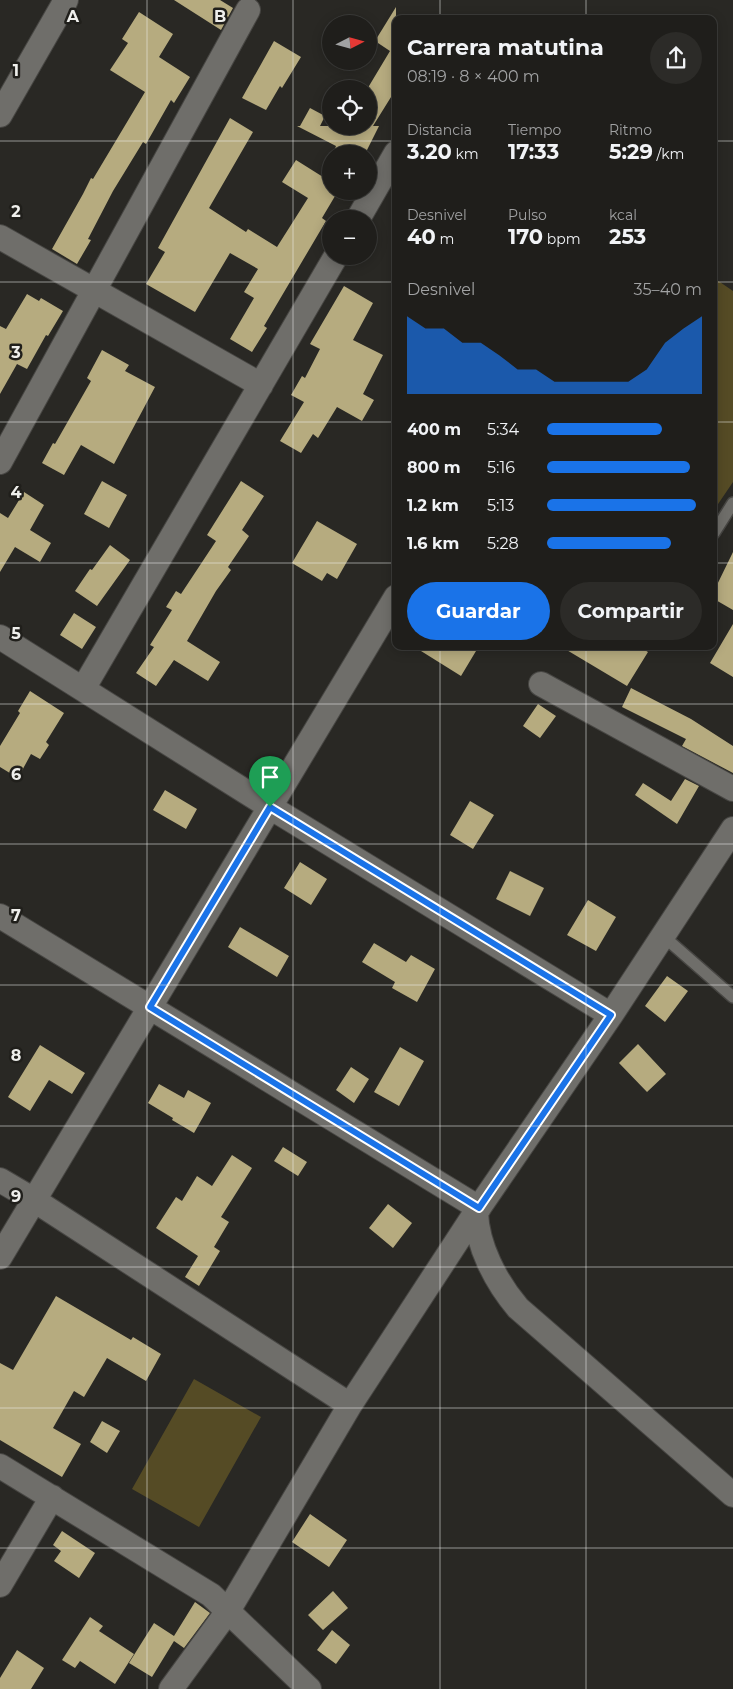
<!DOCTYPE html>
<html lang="es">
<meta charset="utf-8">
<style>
body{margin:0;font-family:Montserrat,sans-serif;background:#2c2b28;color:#f1f3f6;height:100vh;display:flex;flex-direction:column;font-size:19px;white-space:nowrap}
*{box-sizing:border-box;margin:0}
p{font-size:16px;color:#a1a2a3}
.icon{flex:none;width:28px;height:28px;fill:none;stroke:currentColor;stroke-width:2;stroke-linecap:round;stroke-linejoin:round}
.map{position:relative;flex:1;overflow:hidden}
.sheet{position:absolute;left:392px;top:15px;width:325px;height:635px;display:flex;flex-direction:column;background:#1f1e1b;border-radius:10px;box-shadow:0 2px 12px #0003,0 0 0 1px #3c3c3a}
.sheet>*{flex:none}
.needle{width:32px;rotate:84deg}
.tools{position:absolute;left:322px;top:15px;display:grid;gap:10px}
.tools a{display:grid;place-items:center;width:55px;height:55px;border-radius:50%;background:#1f1e1b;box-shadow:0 2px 12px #0003,0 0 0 1px #3c3c3a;font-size:25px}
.pin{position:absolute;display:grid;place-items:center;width:42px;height:42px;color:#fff;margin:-51px -21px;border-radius:50% 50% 50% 0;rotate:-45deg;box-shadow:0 0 5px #0007}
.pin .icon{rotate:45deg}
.round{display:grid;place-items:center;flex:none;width:52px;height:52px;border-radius:26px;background:#2c2b28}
.summary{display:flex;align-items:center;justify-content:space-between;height:85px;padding:0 15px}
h1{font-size:22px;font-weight:700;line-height:38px}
.stats{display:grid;grid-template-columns:repeat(3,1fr);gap:8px;height:85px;padding:5px 15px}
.stats div{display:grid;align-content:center}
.stats b{font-size:21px;font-weight:700}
.stats small{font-size:14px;font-weight:400}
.stats p{font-size:14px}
.chart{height:140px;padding:10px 15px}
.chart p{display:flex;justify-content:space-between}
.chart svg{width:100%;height:90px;margin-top:5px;fill:#1a73e8;opacity:.7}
.primary-button{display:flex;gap:10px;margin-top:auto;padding:10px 15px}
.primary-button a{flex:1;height:58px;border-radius:30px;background:#1a73e8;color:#fff;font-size:20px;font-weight:700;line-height:58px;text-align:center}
.primary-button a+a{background:#2c2b28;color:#f1f3f6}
ul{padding:0 15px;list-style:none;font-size:16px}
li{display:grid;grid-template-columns:80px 60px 1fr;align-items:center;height:38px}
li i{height:12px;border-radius:6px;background:#1a73e8}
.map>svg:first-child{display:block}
.green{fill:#554b25}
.building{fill:#b6ab7f}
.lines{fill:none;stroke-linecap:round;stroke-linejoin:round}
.lane-casing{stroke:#474643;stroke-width:14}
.street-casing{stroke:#474643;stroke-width:26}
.lane{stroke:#6f6e6a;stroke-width:11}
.street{stroke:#6f6e6a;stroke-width:24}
.route-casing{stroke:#fff;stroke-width:10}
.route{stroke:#1a73e8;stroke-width:6}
.grid{fill:none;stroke:#efefec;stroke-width:1;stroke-opacity:0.55}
.grid-label{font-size:16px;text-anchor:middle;font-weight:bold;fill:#efefec;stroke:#201f1b;stroke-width:5;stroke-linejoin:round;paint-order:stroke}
</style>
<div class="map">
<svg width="733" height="1689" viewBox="0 0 733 1689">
<rect width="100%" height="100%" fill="#292824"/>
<path class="green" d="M714 278 733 291V482L714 510Z
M194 1379 261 1417 199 1527 132 1489Z"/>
<path class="building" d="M174 0H220L233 8 221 30Z
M396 7V89L373 126H379L365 154H333L336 146 297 126H300L310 108 325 116 320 126H369V86L390 51 375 41Z
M139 12 173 34 159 57 190 77 174 103 171 100 146 144 143 142 113 191 88 239 91 240 77 264 52 249 83 194 91 178 93 179 145 92 110 70 128 43 122 39Z
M274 41 301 57 282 88 280 86 266 110 242 98Z
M230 118 253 132 209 208 246 232 248 229 277 247 308 198 282 182 296 160 331 182V191H338L322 218 326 221 264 326 267 328 252 352 230 339 254 298 244 292 258 269 230 253 195 312 146 284 165 252 158 248Z
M344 286 373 303 353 340 383 355 363 394 374 400 362 421 337 407 318 438 313 434 301 453 280 441 304 402 291 395 302 376 305 378 320 349 310 344Z
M27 294 39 301 41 298 63 311 48 336 46 335 27 369 17 364 0 394V326L6 329Z
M102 350 129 365 125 371 155 387 114 464 81 445 64 475 42 463 53 443 55 444 91 381 87 378Z
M102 481 127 495 109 528 84 514Z
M241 481 264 496 242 530 249 536 228 567 231 570 216 591 187 641 220 662 208 681 174 660 156 686 136 673 154 647 150 645 172 610 166 607 176 591 181 594 216 541 207 535Z
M24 492 44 505 30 530 51 543 40 562 15 547 0 572V513L8 518Z
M317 521 357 544 337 579 327 573 322 581 292 563Z
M110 545 130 560 97 606 75 591 90 569 92 570Z
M733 552V610L714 599V591Z
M74 613 96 627 82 649 60 635Z
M733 624V677L710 663Z
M413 646H479L461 676Z
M560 646H638L648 652 627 686Z
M631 688 691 719 733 746V773L682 746 686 739 622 707Z
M30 691 64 713 46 742 49 745 40 759 31 754 18 778 0 767V746L20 713 18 711Z
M538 704 556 716 540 738 523 726Z
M685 779 699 786 677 824 635 795 643 783 671 801Z
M165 790 197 809 186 829 153 810Z
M470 801 494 815 473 849 450 835Z
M300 862 327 879 311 905 284 888Z
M510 871 544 888 530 916 496 899Z
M588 900 616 917 596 951 567 935Z
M240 927 289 956 277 977 228 947Z
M374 943 406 962 411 955 435 969 417 1002 392 988 395 982 362 962Z
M667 976 688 991 665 1022 645 1006Z
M638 1044 666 1074 647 1092 619 1063Z
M40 1045 85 1073 72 1094 49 1080 30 1111 8 1097Z
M400 1047 424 1061 399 1106 374 1092Z
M351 1067 369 1079 354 1103 336 1090Z
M159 1084 184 1098 188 1090 211 1103 194 1133 172 1120 173 1118 148 1103Z
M283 1147 307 1162 298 1176 274 1161Z
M232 1155 252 1168 221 1217 229 1222 214 1247 220 1251 199 1286 185 1277 198 1256 156 1228 176 1197 182 1201 197 1176 212 1186Z
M388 1204 412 1223 393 1248 369 1228Z
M56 1296 131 1340 133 1337 161 1354 146 1381 107 1358 84 1397 74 1391 53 1428 81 1444 62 1477 0 1440V1363L13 1370Z
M102 1421 120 1431 107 1453 90 1442Z
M310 1514 347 1540 329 1567 292 1542Z
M62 1531 95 1553 79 1578 54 1561 61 1551 53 1545Z
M333 1591 348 1608 323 1630 308 1615Z
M195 1602 210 1613 184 1648 174 1641 152 1677 129 1663 154 1623 174 1636Z
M90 1617 103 1626 99 1631 134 1654 115 1684 80 1661 75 1668 62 1660Z
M332 1630 350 1645 336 1664 317 1650Z
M17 1650 44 1668 31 1689H0V1678Z"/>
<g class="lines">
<g class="lane-casing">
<path id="lane" d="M714 533 733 503
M662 935 733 997"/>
</g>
<g class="street-casing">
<path id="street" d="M0 115 66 0
M358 219 396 153
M0 237 261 385
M0 462 248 10
M0 637 270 807 611 1015
M541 684 733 789
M83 689 336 256
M0 916 479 1208
M0 1180 34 1200 350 1405
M476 1212C477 1246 496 1282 518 1308L733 1495
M0 1257 396 597
M0 1466 211 1595 309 1689
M0 1585 52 1497
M171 1689 228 1611 350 1405 476 1212 611 1015 733 829"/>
</g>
<use href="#lane" class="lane"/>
<use href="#street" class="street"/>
</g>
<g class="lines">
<g class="route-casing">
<path id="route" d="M270 807 611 1015 479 1208 150 1007Z"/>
</g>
<use href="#route" class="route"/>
</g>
<path class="grid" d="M147 0V1689M293 0V1689M440 0V19M586 0V19M0 141H396M714 141H733M0 282H396M714 282H733M0 422H396M714 422H733M0 563H396M714 563H733M440 646V1689M586 646V1689M0 704H733M0 844H733M0 985H733M0 1126H733M0 1267H733M0 1408H733M0 1548H733"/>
<g class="grid-label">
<text x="73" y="22">A</text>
<text x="220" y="22">B</text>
<text x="16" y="76">1</text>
<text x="16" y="217">2</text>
<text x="16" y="358">3</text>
<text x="16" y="498">4</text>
<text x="16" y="639">5</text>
<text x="16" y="780">6</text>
<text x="16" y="921">7</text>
<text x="16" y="1061">8</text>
<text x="16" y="1202">9</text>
</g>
</svg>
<div class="tools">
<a><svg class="needle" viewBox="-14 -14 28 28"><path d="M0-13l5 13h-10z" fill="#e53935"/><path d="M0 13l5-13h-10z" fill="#a1a2a3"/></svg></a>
<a><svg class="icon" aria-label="locate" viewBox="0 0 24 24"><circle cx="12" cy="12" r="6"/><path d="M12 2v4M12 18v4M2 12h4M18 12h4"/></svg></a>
<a>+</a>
<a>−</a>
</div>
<div class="pin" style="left:270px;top:807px;background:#1e9e55"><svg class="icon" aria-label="arrive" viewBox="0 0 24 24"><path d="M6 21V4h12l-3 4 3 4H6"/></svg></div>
<section class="sheet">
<div class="summary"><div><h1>Carrera matutina</h1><p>08:19 · 8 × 400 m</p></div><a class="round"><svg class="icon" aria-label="share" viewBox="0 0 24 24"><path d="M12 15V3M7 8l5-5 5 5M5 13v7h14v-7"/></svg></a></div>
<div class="stats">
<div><p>Distancia</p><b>3.20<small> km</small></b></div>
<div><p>Tiempo</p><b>17:33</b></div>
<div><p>Ritmo</p><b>5:29<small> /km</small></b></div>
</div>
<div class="stats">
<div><p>Desnivel</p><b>40<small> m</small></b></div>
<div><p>Pulso</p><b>170<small> bpm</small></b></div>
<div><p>kcal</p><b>253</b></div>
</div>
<div class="chart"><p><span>Desnivel</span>35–40 m</p>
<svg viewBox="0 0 160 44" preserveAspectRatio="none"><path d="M0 44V6L10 12L20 12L30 19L40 19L50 25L60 32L70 32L80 38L90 38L100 38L110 38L120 38L130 32L140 19L150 12L160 6V44z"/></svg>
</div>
<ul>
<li><b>400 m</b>5:34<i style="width:74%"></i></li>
<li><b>800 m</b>5:16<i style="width:92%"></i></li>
<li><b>1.2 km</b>5:13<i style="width:96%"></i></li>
<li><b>1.6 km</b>5:28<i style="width:80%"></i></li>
</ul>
<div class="primary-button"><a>Guardar</a><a>Compartir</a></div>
</section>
</div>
